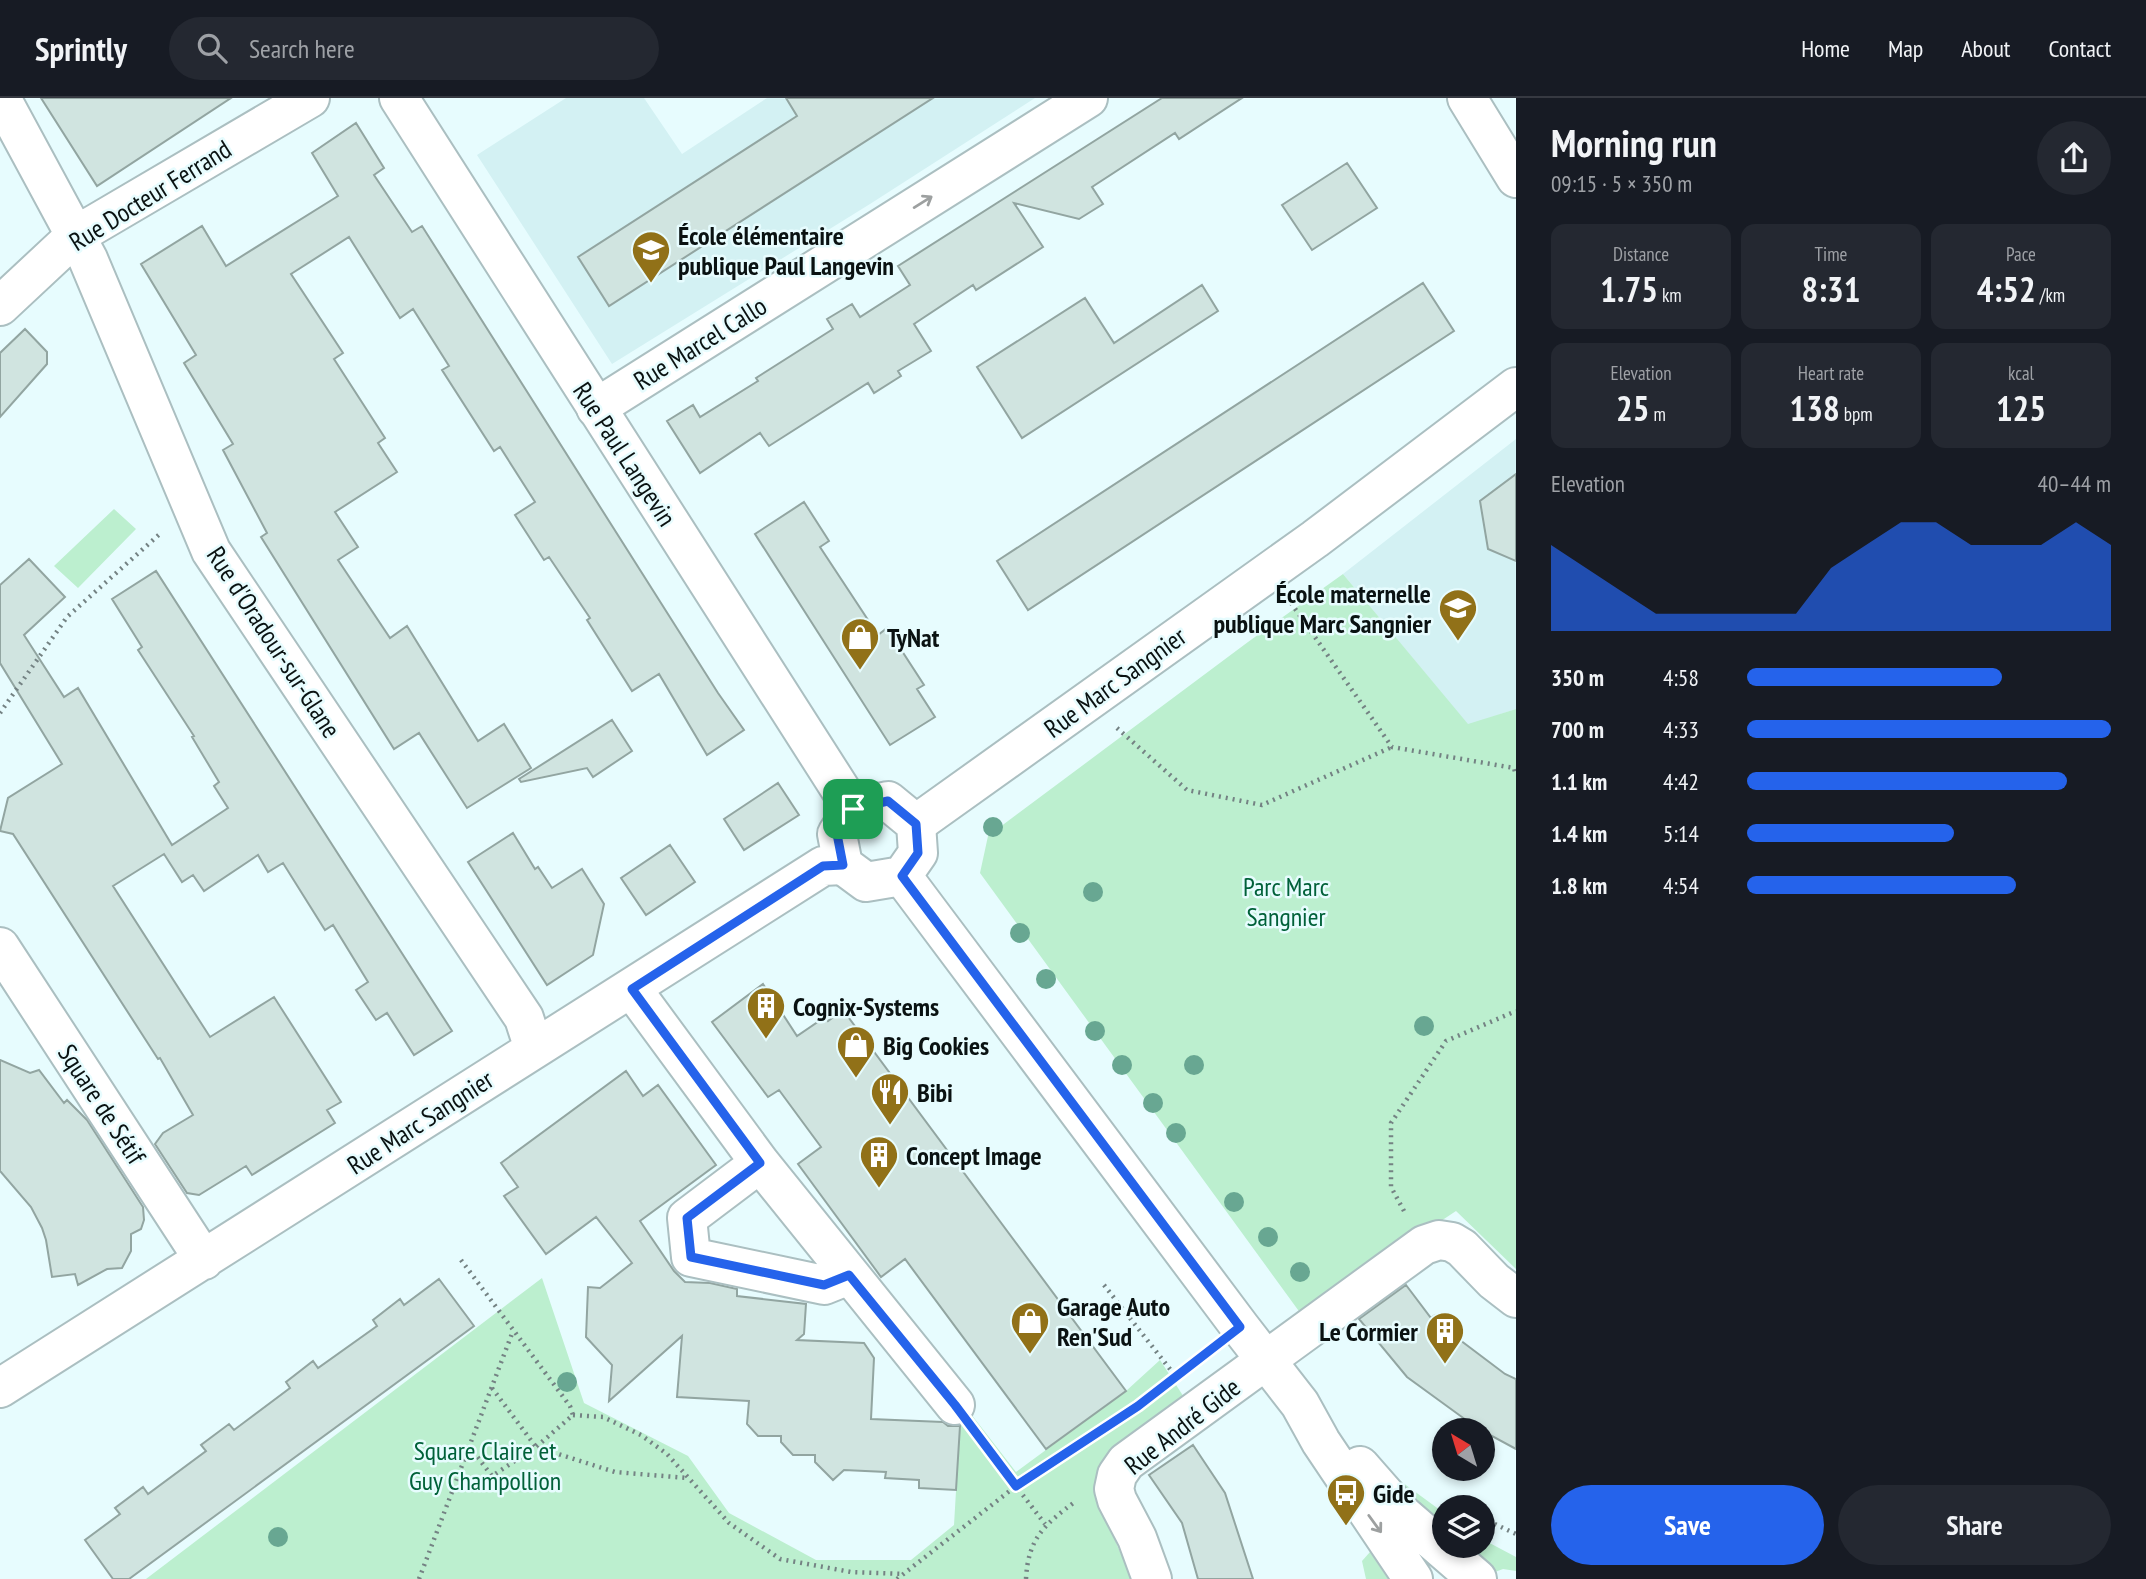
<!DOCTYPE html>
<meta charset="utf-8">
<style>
body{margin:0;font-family:"PT Sans Narrow",sans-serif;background:#242831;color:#f1f3f6;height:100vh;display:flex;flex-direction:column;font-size:26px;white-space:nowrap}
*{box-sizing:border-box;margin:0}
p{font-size:23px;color:#9ea1a6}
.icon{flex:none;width:38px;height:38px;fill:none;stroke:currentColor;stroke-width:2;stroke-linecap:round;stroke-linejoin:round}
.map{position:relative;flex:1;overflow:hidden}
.panel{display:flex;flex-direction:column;background:#171b24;width:630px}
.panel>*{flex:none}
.needle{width:46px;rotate:322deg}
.controls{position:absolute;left:1432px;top:1320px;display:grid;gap:14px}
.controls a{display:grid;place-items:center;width:63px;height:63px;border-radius:50%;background:#171b24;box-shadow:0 4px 10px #0003;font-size:35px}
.pin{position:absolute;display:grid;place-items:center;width:60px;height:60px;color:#fff;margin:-30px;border-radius:14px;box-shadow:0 4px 10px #0006}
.round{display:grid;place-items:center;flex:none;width:74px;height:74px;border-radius:37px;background:#242831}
.overview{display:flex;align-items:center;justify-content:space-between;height:119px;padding:0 35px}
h1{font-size:38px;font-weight:600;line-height:52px}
.stats{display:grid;grid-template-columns:repeat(3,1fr);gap:10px;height:119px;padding:7px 35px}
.stats div{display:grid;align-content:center;border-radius:14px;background:#242831;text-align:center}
.stats b{font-size:35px;font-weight:600}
.stats small{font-size:19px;font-weight:400}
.stats p{font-size:19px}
.chart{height:196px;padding:14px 35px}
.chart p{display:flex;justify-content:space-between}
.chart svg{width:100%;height:126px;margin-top:7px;fill:#2563eb;opacity:.7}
.button{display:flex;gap:14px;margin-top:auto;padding:14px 35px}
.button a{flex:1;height:80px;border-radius:42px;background:#2563eb;color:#fff;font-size:28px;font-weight:600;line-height:80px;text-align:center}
.button a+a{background:#242831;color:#f1f3f6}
ul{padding:0 35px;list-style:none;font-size:23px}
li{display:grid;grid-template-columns:112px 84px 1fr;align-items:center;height:52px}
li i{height:18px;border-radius:9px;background:#2563eb}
header{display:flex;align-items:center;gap:42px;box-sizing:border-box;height:98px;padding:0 35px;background:#171b24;border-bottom:2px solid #363941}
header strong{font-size:33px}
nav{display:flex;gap:38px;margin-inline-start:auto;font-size:24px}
.search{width:490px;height:63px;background:#242831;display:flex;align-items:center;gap:18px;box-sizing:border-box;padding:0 24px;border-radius:38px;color:#9ea1a6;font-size:26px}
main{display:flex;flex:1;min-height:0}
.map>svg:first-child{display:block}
.built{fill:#d3f1f3}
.green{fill:#bcefcf}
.building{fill:#d0e4e0;stroke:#92a5a1;stroke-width:2}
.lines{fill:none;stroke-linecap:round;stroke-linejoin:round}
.minor-casing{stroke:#abbfc1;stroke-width:42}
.tertiary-casing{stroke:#abbfc1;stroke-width:42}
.path{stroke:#748283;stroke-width:4.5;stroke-dasharray:2 5;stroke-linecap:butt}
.minor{stroke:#fff;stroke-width:38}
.tertiary{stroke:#fff;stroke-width:38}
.tree{fill:#68a792}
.oneway{stroke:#9da0a0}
.route-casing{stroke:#fff;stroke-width:14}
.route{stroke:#2563eb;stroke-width:9}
.labels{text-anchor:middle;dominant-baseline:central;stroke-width:5;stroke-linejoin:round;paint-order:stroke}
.street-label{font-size:26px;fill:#0a1212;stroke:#e7fcfe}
.poi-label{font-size:26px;font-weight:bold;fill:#0a1212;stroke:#e7fcfe;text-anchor:start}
.park-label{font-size:26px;fill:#006139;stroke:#e7fcfe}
</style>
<header>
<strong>Sprintly</strong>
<div class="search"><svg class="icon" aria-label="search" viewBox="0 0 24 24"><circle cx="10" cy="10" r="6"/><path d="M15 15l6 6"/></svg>Search here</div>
<nav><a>Home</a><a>Map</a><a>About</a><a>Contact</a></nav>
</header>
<main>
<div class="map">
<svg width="1516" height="1481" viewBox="0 0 1516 1481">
<rect width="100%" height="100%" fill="#e7fcfe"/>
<path class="built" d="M566 0H644L682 56 767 0H1035L870 106 612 266 477 57Z
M1516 341V611L1468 627 1343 476Z"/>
<path class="green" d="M114 411 136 431 78 490 54 468Z
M1343 476 1468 626 1516 611V1171L1456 1113 1301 1216 980 775 988 738 1248 544Z
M542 1180 584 1305 688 1358 729 1415 816 1462H911L954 1427 960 1325 971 1316 1016 1374 1126 1293 1160 1262 1189 1307C1166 1323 1110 1355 1097 1378 1093 1384 1095 1392 1096 1399L1132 1481H146Z
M1359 1349 1365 1351 1395 1379 1444 1415V1444L1369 1364Z
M1482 1441 1516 1459V1473L1503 1471 1490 1476 1448 1447H1482Z
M1370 1454 1388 1481H1366L1362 1463Z"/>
<path class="building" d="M41 0H231L97 88Z
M786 0H933L609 208 578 159 797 18Z
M1162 0H1242L1179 41 1175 35 1092 89 1103 106 1079 121 1014 105 1043 149 976 192 973 187 914 226 931 253 898 273 901 278 874 295 868 285 769 348 760 335 700 375 667 323 693 307 700 319 758 283 756 280 833 231 827 221 852 206 860 219 910 187 898 168Z
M356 25 384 70 374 77 412 134 422 128 718 595 744 632 707 657 659 576 632 593 587 522 590 520 549 459 544 462 515 417 535 404 500 349 494 353 442 272 449 268 413 211 400 220 349 139 291 176 343 255 334 261 385 340 378 345 397 374 335 414 358 449 338 462 390 540 407 528 478 643 504 626 531 670 467 710 419 635 394 651 261 439 267 435 223 352 233 346 184 265 196 257 141 166 202 128 226 168 338 98 312 55Z
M1347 65 1377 110 1312 152 1282 107Z
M1423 185 1454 233 1028 512 997 463Z
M1202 187 1218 213 1022 340 977 269 1085 200 1114 245Z
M25 231 47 254V266L0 319V255Z
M1516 376V463L1488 451 1480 403Z
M804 404 829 443 820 449 878 537 887 530 924 587 917 591 935 619 890 647 755 436Z
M29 461 65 499 24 537 64 599 78 590 172 747 228 710 214 688 219 684 192 639 194 638 138 552 142 549 112 501 156 473 452 933 414 957 387 915 376 922 356 892 368 884 333 827 325 832 283 765 268 774 258 757 204 793 193 777 182 784 164 756 113 788 210 939 274 899 341 1004 327 1012 335 1025 252 1077 246 1068 199 1097 187 1095 155 1046 163 1035 193 1017 160 960 158 961 13 736 0 733 8 700 62 666 0 565V487Z
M612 622 632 653 593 679 587 670 521 684 519 681Z
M778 685 799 717 744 752 724 721Z
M513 735 535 771 538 769 552 790 582 771 604 806 593 857 547 887 468 764Z
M670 747 695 784 646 817 621 780Z
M763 886 797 938 825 919 828 923 843 912 1126 1293 1046 1351 905 1161 881 1179 798 1066 821 1049 779 992 768 999 712 924Z
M0 962 30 975 39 972 64 1005 67 1002 87 1022 143 1109 144 1122 141 1131 131 1136V1153L122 1170 107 1171 78 1187 75 1176 52 1179 46 1142 42 1130 31 1109 0 1073Z
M626 973 643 998 658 987 716 1067 640 1123 674 1173 685 1184 710 1185 737 1191V1198L806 1206 804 1236 797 1242 864 1245 874 1260 871 1321 943 1324 948 1328H960L956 1392 919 1390V1382L885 1380 886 1374 844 1372 833 1382 815 1364V1357H793L781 1344V1338H758L747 1326 749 1303 677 1299 682 1238 609 1303 612 1267 586 1239 588 1189 600 1190 632 1165 596 1119 546 1156 504 1098 518 1089 501 1065Z
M439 1181 474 1228 129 1481H113L85 1442 120 1416 115 1410 143 1389 148 1396 206 1353 201 1347 229 1326 234 1332 290 1290 286 1284 313 1263 318 1270 377 1228 373 1222 400 1201 404 1207Z
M1406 1187 1431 1220 1435 1217 1456 1239 1505 1276 1516 1281V1351L1477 1330 1407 1279 1359 1221Z
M1193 1347 1225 1395 1253 1481H1198L1182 1425 1149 1377Z"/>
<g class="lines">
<g class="minor-casing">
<path id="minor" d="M1 0 88 161 211 453 524 920 534 951
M1467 0 1516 80
M0 208 75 138 310 0
M596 310 1088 0
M916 726 1315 441 1516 289
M0 849 204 1162
M632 891 760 1065 955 1307
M760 1065 687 1120 691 1159 824 1187 849 1177
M0 1290 823 768 843 767
M1152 1481 1137 1440 1117 1402 1114 1391 1117 1377 1126 1364 1424 1147 1439 1142 1452 1144 1462 1150 1494 1183 1516 1200"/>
</g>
<g class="tertiary-casing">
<path id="tertiary" d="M399 0 853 711
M888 703 916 726 918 755 902 778 866 784 843 767 837 736 853 711Z
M902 778 1240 1229 1300 1306 1321 1344 1413 1481
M1360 1368 1403 1417 1477 1481"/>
</g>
<path class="path" d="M1291 505 1392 649 1514 670 1516 678
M0 615 67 519 162 434
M1117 630 1187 692 1262 707 1392 649
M1404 1113 1391 1089V1025L1446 943 1516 913
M461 1162 570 1308 573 1317 536 1349 492 1378 469 1348
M1104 1187 1177 1280
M492 1290 536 1349 615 1374 687 1380
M573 1317 603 1319 641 1337 667 1356 729 1425 780 1461 851 1474 903 1476
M976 1336 1045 1426
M1482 1420 1516 1436
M419 1481 513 1233
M897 1481 1016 1388 1097 1335
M1026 1481C1028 1440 1045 1426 1076 1403"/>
<use href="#minor" class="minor"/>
<use href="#tertiary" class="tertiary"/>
</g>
<g class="tree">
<circle cx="993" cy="729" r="10"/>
<circle cx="1093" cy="794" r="10"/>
<circle cx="1020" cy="835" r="10"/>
<circle cx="1046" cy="881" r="10"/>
<circle cx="1424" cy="928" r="10"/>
<circle cx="1095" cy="933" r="10"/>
<circle cx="1122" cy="967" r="10"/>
<circle cx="1194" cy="967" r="10"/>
<circle cx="1153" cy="1005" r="10"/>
<circle cx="1176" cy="1035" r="10"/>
<circle cx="1234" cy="1104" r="10"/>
<circle cx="1268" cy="1139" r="10"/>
<circle cx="1300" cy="1174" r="10"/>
<circle cx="567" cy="1284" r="10"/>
<circle cx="278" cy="1439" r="10"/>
</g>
<defs><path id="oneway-shaft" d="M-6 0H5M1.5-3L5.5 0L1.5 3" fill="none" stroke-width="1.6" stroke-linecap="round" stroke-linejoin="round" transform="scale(1.75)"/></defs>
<g class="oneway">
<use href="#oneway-shaft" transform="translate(923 104) rotate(-32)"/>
<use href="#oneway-shaft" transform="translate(1375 1426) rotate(54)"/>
</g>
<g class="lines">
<g class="route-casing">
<path id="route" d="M888 703 916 726 918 755 902 778 1240 1229 1138 1308 1016 1388 955 1307 849 1177 824 1187 691 1159 687 1120 760 1065 632 891 823 768 843 767 837 736 853 711Z"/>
</g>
<use href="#route" class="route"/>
</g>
<defs>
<g id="school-pin" transform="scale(2.0125)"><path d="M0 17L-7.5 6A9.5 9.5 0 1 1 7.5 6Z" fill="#917118" stroke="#e7fcfe"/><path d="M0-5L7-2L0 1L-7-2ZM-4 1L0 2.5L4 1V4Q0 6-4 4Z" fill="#fff"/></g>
<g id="shop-pin" transform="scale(2.0125)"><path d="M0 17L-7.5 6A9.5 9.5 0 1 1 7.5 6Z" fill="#917118" stroke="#e7fcfe"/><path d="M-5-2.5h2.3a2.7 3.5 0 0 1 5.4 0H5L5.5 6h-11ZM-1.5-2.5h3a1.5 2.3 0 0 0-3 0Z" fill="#fff"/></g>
<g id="building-pin" transform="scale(2.0125)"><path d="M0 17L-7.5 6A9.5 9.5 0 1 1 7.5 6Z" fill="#917118" stroke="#e7fcfe"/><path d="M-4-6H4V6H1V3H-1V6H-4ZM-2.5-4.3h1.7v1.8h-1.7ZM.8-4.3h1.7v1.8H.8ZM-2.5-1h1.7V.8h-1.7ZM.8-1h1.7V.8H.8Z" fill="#fff"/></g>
<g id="restaurant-pin" transform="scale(2.0125)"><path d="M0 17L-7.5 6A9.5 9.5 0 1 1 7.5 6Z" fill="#917118" stroke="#e7fcfe"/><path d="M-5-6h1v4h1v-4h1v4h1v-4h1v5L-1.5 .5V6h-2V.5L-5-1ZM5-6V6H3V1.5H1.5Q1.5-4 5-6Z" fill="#fff"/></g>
<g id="bus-pin" transform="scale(2.0125)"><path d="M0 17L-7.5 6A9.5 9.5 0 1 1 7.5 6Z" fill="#917118" stroke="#e7fcfe"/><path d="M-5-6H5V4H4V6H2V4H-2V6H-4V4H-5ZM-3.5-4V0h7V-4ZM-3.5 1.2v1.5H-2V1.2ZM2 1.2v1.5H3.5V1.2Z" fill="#fff"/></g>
</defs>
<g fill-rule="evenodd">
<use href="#school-pin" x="651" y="152"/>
<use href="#school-pin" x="1458" y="510"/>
<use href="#shop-pin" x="860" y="539"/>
<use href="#building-pin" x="766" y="908"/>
<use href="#shop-pin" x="856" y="947"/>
<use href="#restaurant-pin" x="890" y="994"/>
<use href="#building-pin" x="879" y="1057"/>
<use href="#shop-pin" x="1030" y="1223"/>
<use href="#building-pin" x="1445" y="1233"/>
<use href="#bus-pin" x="1346" y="1395"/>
</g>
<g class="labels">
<g class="street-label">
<text transform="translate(150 97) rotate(-32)">Rue Docteur Ferrand</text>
<text transform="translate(700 245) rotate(-32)">Rue Marcel Callo</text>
<text transform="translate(625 356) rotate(57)">Rue Paul Langevin</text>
<text transform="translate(274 544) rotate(57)">Rue d'Oradour-sur-Glane</text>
<text transform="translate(1115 584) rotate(-36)">Rue Marc Sangnier</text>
<text transform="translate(102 1006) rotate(57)">Square de Sétif</text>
<text transform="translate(420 1024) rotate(-33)">Rue Marc Sangnier</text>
<text transform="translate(1182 1328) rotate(-38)">Rue André Gide</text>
</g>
<g class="poi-label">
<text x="678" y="137">École élémentaire<tspan x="678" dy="30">publique Paul Langevin</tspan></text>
<text x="1431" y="495" text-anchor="end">École maternelle<tspan x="1431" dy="30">publique Marc Sangnier</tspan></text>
<text x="887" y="539">TyNat</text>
<text x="793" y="908">Cognix-Systems</text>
<text x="883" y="947">Big Cookies</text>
<text x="917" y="994">Bibi</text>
<text x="906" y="1057">Concept Image</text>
<text x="1057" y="1208">Garage Auto<tspan x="1057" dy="30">Ren'Sud</tspan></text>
<text x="1418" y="1233" text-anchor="end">Le Cormier</text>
<text x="1373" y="1395">Gide</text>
</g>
<g class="park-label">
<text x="1286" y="788">Parc Marc<tspan x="1286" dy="30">Sangnier</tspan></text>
<text x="485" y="1352">Square Claire et<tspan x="485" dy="30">Guy Champollion</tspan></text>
</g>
</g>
</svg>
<div class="controls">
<a><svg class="needle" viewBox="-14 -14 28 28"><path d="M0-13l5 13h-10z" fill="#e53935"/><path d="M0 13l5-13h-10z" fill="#9ea1a6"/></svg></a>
<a><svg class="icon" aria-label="layers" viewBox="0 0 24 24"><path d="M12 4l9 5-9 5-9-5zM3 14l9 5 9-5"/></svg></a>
</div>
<div class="pin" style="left:853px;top:711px;background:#1e9e55"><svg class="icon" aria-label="arrive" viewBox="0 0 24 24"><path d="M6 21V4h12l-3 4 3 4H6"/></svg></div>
</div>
<section class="panel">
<div class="overview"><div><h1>Morning run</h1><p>09:15 · 5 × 350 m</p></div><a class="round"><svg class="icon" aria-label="share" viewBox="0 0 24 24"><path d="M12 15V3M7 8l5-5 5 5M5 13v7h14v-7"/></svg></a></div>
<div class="stats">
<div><p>Distance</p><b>1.75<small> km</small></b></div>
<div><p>Time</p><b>8:31</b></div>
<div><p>Pace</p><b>4:52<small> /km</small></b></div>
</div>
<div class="stats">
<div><p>Elevation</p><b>25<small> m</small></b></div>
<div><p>Heart rate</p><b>138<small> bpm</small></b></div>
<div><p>kcal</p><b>125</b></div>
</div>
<div class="chart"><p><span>Elevation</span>40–44 m</p>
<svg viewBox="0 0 160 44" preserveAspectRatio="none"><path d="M0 44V14L10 22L20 30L30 38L40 38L50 38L60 38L70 38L80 22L90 14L100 6L110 6L120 14L130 14L140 14L150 6L160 14V44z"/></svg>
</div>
<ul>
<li><b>350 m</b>4:58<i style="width:70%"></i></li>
<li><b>700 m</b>4:33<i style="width:100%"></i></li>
<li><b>1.1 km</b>4:42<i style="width:88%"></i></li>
<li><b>1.4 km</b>5:14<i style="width:57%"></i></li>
<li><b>1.8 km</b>4:54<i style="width:74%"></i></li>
</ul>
<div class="button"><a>Save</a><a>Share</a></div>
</section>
</main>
